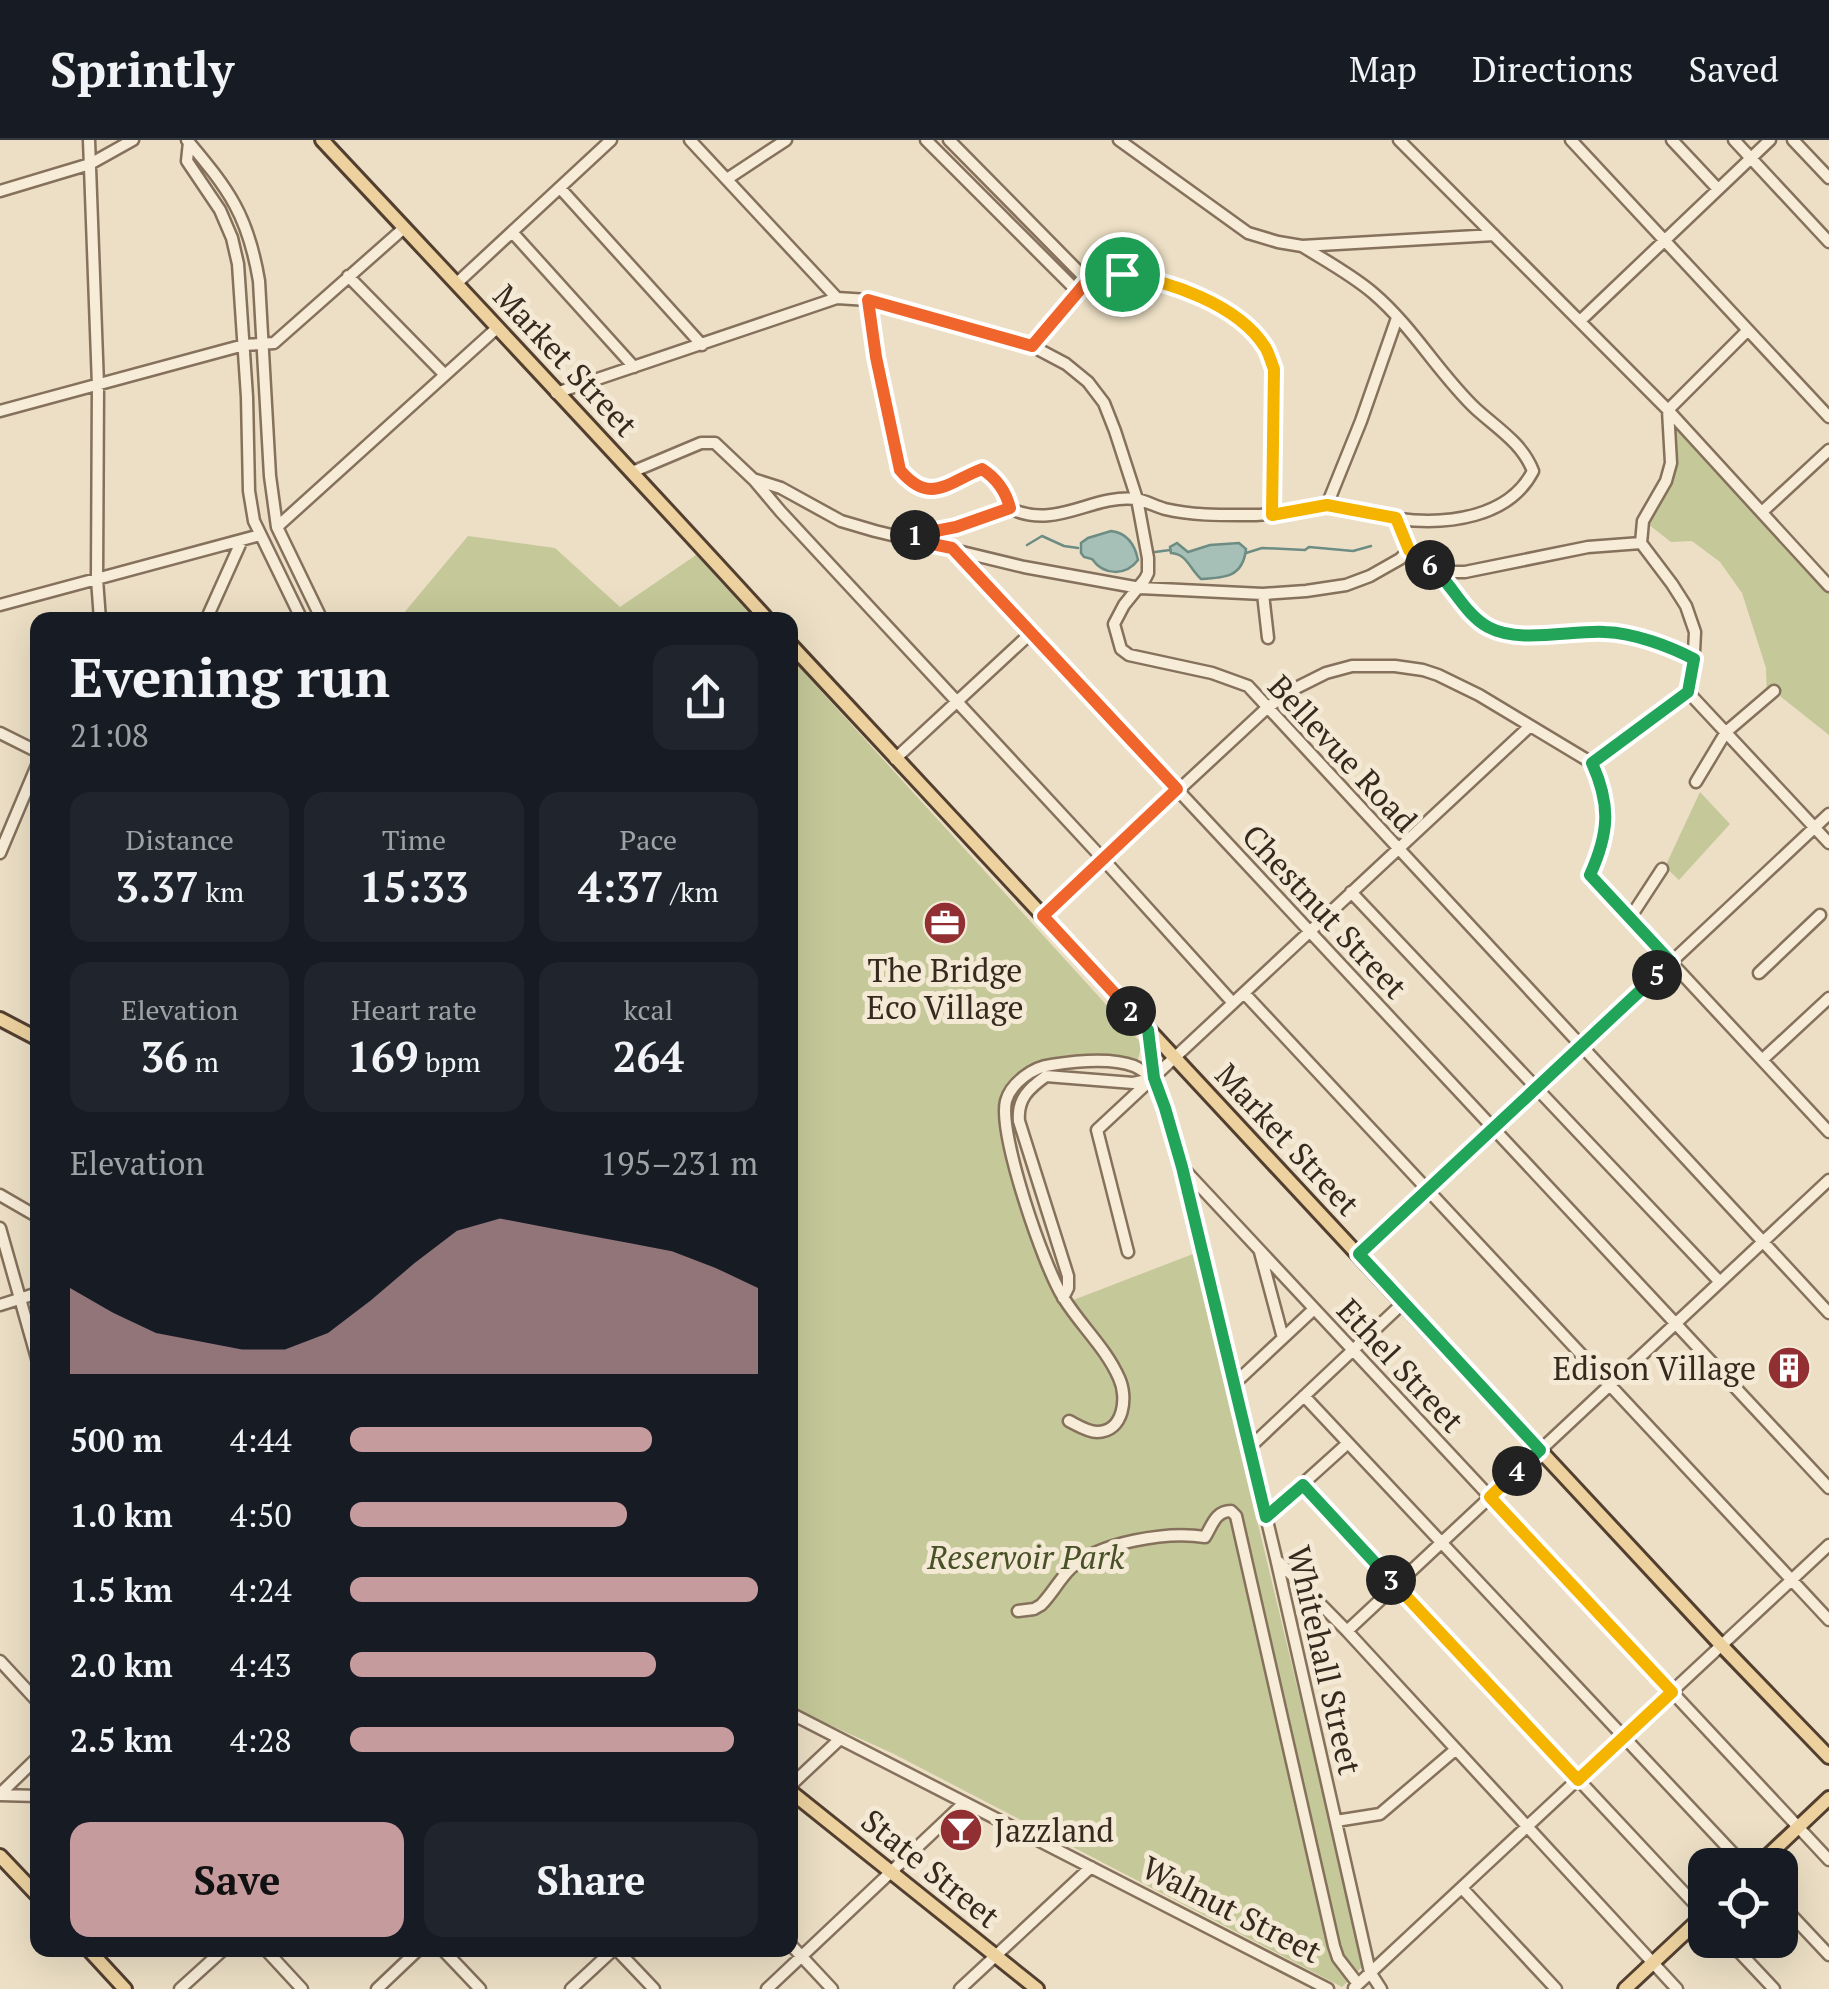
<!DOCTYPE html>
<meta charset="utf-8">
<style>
body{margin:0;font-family:"PT Serif",serif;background:#20242c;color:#f1f3f6;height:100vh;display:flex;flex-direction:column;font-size:38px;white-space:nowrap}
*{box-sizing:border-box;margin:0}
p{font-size:32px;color:#9ea1a6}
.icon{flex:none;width:55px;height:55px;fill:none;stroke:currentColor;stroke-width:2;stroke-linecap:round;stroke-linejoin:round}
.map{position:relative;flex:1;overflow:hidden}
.side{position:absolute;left:30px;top:472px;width:768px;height:1345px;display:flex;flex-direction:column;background:#171b24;border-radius:20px;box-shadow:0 10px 40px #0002}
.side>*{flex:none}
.controls{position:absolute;left:1688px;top:1708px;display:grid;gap:20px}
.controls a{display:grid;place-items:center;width:110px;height:110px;border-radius:20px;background:#171b24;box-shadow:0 10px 40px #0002;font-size:50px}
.pin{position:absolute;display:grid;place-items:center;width:85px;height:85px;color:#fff;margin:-42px;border:5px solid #fff;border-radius:50%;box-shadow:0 2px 10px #0007}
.km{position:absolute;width:50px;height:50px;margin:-25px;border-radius:50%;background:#222;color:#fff;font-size:28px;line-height:50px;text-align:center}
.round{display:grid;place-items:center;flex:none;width:105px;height:105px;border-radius:20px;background:#20242c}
.head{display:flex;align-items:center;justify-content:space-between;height:170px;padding:0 40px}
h1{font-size:55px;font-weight:700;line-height:75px}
.figures{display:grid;grid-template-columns:repeat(3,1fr);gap:15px;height:170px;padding:10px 40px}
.figures div{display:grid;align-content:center;border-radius:20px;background:#20242c;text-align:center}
.figures b{font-size:42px;font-weight:700}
.figures small{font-size:28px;font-weight:400}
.figures p{font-size:28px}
.chart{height:280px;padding:20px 40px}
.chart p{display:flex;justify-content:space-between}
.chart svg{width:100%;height:180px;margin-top:10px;fill:#c69b9e;opacity:.7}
.action{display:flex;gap:20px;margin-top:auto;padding:20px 40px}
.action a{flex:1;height:115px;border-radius:20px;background:#c69b9e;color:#111;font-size:40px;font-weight:700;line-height:115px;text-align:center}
.action a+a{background:#20242c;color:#f1f3f6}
ul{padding:0 40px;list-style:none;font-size:32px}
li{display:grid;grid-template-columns:160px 120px 1fr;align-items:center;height:75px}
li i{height:25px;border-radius:12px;background:#c69b9e}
header{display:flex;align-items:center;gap:60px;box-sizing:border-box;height:140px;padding:0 50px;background:#171b24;border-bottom:2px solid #363941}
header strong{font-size:48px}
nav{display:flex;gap:55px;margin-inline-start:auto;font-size:35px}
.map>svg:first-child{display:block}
.green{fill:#c5c999}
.water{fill:#a6bfb7;stroke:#6d8d84;stroke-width:2.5}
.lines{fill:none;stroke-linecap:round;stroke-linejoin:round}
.stream{stroke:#6d8d84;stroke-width:2.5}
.minor-casing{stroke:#85715c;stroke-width:15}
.major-casing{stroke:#533f30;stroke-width:18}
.minor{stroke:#f7ecd7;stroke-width:10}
.major{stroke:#edd29f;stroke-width:12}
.split-1-casing{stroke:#fff;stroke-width:20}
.split-2-casing{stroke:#fff;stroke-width:20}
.split-3-casing{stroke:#fff;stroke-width:20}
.split-4-casing{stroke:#fff;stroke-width:20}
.split-5-casing{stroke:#fff;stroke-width:20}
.split-6-casing{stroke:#fff;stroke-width:20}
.split-7-casing{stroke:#fff;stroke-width:20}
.split-1{stroke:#f0652b;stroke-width:12}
.split-2{stroke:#f0652b;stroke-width:12}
.split-3{stroke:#22a559;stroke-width:12}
.split-4{stroke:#f5b400;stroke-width:12}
.split-5{stroke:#22a559;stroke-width:12}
.split-6{stroke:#22a559;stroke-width:12}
.split-7{stroke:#f5b400;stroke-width:12}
.labels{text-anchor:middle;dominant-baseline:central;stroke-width:10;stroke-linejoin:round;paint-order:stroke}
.street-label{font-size:32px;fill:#362a1f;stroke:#f3e9d4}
.poi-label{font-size:32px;fill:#362a1f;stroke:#f3e9d4}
.park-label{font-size:32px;font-style:italic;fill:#485127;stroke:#f3e9d4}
</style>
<header>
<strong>Sprintly</strong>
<nav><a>Map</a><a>Directions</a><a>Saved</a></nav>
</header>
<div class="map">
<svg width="1829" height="1849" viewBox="0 0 1829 1849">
<rect width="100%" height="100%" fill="#ecdfc5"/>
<path class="green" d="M1668 270 1829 449V595L1775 552 1767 558 1766 528 1742 453 1720 422 1692 401 1671 402 1644 381 1666 341Z
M468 396 555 408 620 467 696 415 756 480H398Z
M790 517 1142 904 1138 919 1053 917 1035 923 1018 934 1002 962 999 978 1001 1000 1036 1115 1068 1162 1193 1114 1360 1808 1363 1826 1342 1847 894 1614 790 1567Z
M1700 652 1730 684 1679 740 1665 727Z"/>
<path class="water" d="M1111 391C1128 393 1135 405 1138 420 1126 436 1104 436 1092 419L1084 417 1081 413V403L1088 398Z
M1177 403 1188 412 1210 405 1239 403 1246 409C1243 437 1225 438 1201 439 1189 428 1187 414 1171 413L1170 407Z"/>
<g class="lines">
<path class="stream" d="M1027 405 1042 396 1064 406 1078 408
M1155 412 1170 410
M1246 413 1262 408 1305 410 1309 407 1353 411 1371 406"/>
<g class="minor-casing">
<path id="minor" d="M89 0 98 245 97 439 100 480
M187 0C229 50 248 75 259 141L270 336 277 387 322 480
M690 0 837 158
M926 0 1078 152
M949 0 1088 141
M1119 0 1248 93 1278 102 1302 106 1494 95
M1399 0 1668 270 1829 446
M1571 0 1829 277
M1672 0 1717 48
M1734 0 1829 102
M1793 0 1829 38
M189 2 187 21 220 70 232 98 238 124 247 257 249 351 254 381 302 480
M727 39 786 0
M560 48 702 205
M0 51 90 24 133 0
M513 93 634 227
M348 136 445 235
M457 143 611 0
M868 160 877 217 900 330C930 366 948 342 982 329 996 338 1006 352 1009 368
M1580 181 1770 0
M1032 206 1088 141C1098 138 1109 134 1119 134 1159 132 1243 172 1265 207 1269 213 1271 222 1274 229L1272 375
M556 253 837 158 868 160 1032 206 1066 224 1088 242 1104 263 1115 291 1137 359 1148 418V433L1145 439 1124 465 1114 484 1121 509 1129 515 1212 533 1248 546 1829 1173
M0 271 244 205 274 203 404 88
M632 332 701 303H715L753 339 781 348 841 381 875 391 1024 427 1140 448 1263 454 1306 451 1346 445 1370 436 1400 419 1409 410
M754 340 781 372 1103 719 1233 863
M1327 365 1361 281 1397 178
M1762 372 1829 310
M1396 378 1409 410 1438 432 1477 479 1489 488 1507 494 1527 495 1608 491 1668 506 1694 519
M277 387 497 188
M903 398 956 387 1009 368C1056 391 1091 354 1136 359 1146 361 1155 366 1165 369 1194 376 1226 375 1256 375 1280 375 1309 363 1331 366 1354 368 1376 376 1399 379 1447 385 1509 378 1533 331 1522 303 1498 289 1476 269 1439 234 1413 187 1373 153 1352 135 1326 121 1302 106
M952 408 1829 1348
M1438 432H1465L1588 407 1641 403
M1263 454 1268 498
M0 465 260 395
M206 480 242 400
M1688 552 1829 703
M0 593 38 612
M895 619 1031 493
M1592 623 1688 552 1693 532 1695 492 1686 466 1672 444 1641 403 1643 381 1666 341 1671 323 1668 270 1748 190
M1592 623C1612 665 1609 693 1590 735L1829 992
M1696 642 1726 592 1774 551
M0 713 38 623
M1351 752 1719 1141
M1043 776 1268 567 1296 548 1326 533 1352 526H1395L1423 530 1438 535 1479 555 1592 623
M1630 778 1662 729
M1759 833 1820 775
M1244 853 1829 1480
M1762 920 1829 858
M1153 938 1165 968 1182 1027 1276 1418 1370 1832 1381 1849
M1182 1027 1829 1720
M0 1055 38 1077
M0 1088 38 1222
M1128 1112 1097 990 1529 587
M1260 1112 1283 1198
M1359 1115 1829 674
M1063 1158 1068 1148V1136L1019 981C1017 959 1029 948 1046 936L1133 943 1152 939
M0 1165 38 1153
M1234 1244 1314 1169
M1304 1256 1744 1725
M1069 1281C1077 1285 1088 1292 1097 1292 1124 1292 1128 1257 1119 1238 1106 1208 1080 1185 1063 1157 1044 1127 998 994 1006 961 1011 943 1033 927 1051 925 1076 921 1110 917 1134 926 1141 929 1148 935 1153 938
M1249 1308 1403 1163
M1303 1345 1705 1775
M1266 1377 1348 1303
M1279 1422 1347 1491 1677 1849
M1018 1471 1034 1469 1041 1465C1052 1454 1059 1440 1070 1429 1098 1402 1168 1391 1205 1397 1212 1386 1215 1371 1231 1371L1236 1376 1334 1806 1338 1818 1358 1844
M1347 1491 1829 1040
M0 1521 38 1562
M790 1573 1328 1849
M790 1646 840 1599
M0 1654 38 1617
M0 1655 38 1656
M1336 1681 1380 1674 1455 1610
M1462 1748 1556 1849
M1780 1763 1829 1815
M1728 1800 1774 1849
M790 1804 832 1849
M266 1810 302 1849
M443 1810 480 1849
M617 1810 654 1849
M1354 1848 1829 1405
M180 1849 223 1810
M377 1849 418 1810
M571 1849 613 1810
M767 1849 964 1663
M960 1849 1091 1727"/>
</g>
<g class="major-casing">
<path id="major" d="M322 0C471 159 621 319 768 480
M790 504 1722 1506 1829 1617
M0 879 38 899
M1148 890 1153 938
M790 1651 1037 1849
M0 1716 38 1756
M1758 1725 1829 1658
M89 1810 125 1849
M1625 1849 1705 1774"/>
</g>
<use href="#minor" class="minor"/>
<use href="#major" class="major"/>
</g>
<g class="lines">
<g class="split-1-casing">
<path id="split-1" d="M915 395 956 387 1010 368C1006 352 996 338 982 329 948 342 930 366 900 330L876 217 868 160 1032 206 1088 140 1122 134"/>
</g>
<g class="split-2-casing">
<path id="split-2" d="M915 395 903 398 952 408 1177 649 1043 776 1131 871"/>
</g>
<g class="split-3-casing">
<path id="split-3" d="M1131 871 1148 890 1154 938 1165 968 1182 1027 1266 1377 1303 1345 1391 1440"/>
</g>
<g class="split-4-casing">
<path id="split-4" d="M1391 1440 1578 1640 1672 1552 1490 1357 1517 1331"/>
</g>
<g class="split-5-casing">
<path id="split-5" d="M1517 1331 1540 1310 1359 1114 1657 835"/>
</g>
<g class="split-6-casing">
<path id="split-6" d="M1430 425C1451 442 1464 474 1488 487 1519 504 1571 490 1605 492 1634 493 1669 506 1694 519L1688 552 1592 623C1611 665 1609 693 1590 735L1671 822 1657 835"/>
</g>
<g class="split-7-casing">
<path id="split-7" d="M1122 134C1168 141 1238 164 1265 207 1269 213 1271 222 1274 229L1272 375 1327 365 1396 378 1409 410 1430 425"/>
</g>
<use href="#split-1" class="split-1"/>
<use href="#split-2" class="split-2"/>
<use href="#split-3" class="split-3"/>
<use href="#split-4" class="split-4"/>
<use href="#split-5" class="split-5"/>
<use href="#split-6" class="split-6"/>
<use href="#split-7" class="split-7"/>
</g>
<defs>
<g id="office-disc" transform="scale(2.25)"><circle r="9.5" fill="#912f33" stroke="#f3e9d4"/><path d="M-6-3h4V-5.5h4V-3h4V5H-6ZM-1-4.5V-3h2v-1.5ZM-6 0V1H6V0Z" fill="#fff"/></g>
<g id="building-disc" transform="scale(2.25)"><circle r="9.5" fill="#912f33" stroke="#f3e9d4"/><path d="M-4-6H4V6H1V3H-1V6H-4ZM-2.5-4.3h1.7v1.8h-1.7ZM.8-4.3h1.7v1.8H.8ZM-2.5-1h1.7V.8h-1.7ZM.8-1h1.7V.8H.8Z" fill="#fff"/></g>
<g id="bar-disc" transform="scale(2.25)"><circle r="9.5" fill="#912f33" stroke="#f3e9d4"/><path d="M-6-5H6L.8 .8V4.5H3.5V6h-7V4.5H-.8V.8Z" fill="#fff"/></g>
</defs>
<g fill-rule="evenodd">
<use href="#office-disc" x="945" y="783"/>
<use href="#building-disc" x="1789" y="1228"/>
<use href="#bar-disc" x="961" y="1690"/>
</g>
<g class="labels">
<g class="street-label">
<text transform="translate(566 220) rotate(47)">Market Street</text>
<text transform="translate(1343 613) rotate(47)">Bellevue Road</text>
<text transform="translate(1325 771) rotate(47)">Chestnut Street</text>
<text transform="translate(1288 999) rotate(47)">Market Street</text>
<text transform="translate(1401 1225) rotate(47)">Ethel Street</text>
<text transform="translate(1325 1520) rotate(77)">Whitehall Street</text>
<text transform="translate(931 1728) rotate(39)">State Street</text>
<text transform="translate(1232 1769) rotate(27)">Walnut Street</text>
</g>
<g class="poi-label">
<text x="945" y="830">The Bridge<tspan x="945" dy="37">Eco Village</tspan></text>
<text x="1756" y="1228" text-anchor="end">Edison Village</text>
<text x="994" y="1690" text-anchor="start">Jazzland</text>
</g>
<g class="park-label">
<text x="1026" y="1417">Reservoir Park</text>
</g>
</g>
</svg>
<div class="controls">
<a><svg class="icon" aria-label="locate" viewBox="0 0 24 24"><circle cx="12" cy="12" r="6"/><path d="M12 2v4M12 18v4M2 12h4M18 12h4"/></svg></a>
</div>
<div class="pin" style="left:1122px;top:134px;background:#1e9e55"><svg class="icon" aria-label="arrive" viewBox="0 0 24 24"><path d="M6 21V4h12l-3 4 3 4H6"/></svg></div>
<b class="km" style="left:915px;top:395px">1</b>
<b class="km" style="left:1131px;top:871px">2</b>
<b class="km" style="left:1391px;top:1440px">3</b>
<b class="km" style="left:1517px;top:1331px">4</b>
<b class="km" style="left:1657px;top:835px">5</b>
<b class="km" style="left:1430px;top:425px">6</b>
<section class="side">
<div class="head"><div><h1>Evening run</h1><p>21:08</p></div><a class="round"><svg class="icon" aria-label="share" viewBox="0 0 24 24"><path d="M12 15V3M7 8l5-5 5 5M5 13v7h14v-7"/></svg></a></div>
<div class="figures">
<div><p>Distance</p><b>3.37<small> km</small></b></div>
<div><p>Time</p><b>15:33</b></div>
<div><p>Pace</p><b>4:37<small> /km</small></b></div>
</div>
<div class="figures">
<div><p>Elevation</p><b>36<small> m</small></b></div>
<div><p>Heart rate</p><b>169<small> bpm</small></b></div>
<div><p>kcal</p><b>264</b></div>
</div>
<div class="chart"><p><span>Elevation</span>195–231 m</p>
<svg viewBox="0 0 160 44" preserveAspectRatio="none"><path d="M0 44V23L10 29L20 34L30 36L40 38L50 38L60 34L70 26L80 17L90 9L100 6L110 8L120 10L130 12L140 14L150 18L160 23V44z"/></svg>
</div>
<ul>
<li><b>500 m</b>4:44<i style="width:74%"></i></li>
<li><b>1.0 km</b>4:50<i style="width:68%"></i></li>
<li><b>1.5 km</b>4:24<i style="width:100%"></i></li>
<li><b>2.0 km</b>4:43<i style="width:75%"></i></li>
<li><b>2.5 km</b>4:28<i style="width:94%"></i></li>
</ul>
<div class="action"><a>Save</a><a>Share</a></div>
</section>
</div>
